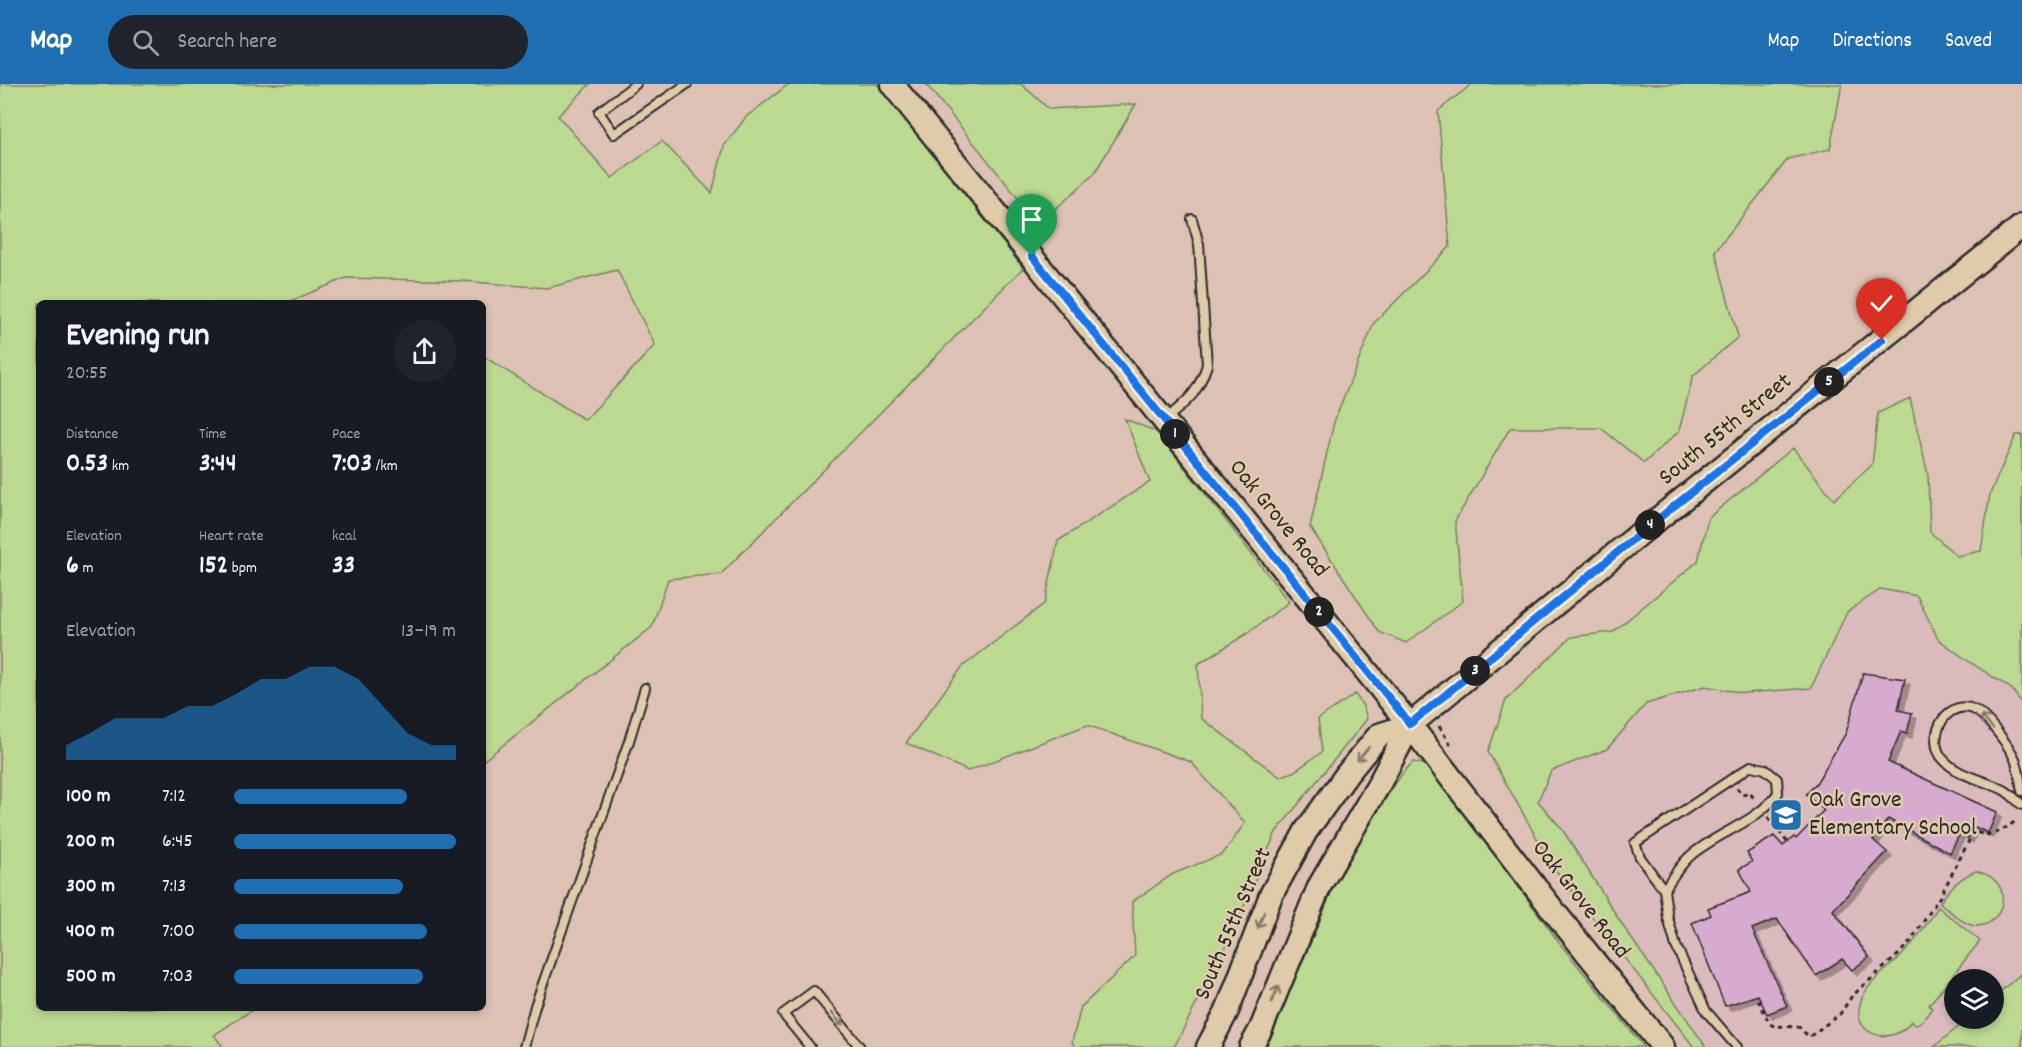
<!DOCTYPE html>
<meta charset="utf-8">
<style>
body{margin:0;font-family:Dekko,sans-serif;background:#20242c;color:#f1f3f6;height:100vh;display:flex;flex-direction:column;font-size:22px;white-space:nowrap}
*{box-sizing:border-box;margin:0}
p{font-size:20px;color:#9ea1a6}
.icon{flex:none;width:33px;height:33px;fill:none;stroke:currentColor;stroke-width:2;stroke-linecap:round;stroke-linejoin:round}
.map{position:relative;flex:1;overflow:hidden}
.side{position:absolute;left:36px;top:216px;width:450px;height:711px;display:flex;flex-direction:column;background:#171b24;border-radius:9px;box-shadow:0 3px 9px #0003}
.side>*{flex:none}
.controls{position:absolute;left:1944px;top:885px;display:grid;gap:12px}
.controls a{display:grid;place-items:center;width:60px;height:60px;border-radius:50%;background:#171b24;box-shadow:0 3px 9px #0003;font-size:30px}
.pin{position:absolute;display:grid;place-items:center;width:51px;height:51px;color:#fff;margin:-62px -26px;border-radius:50% 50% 50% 0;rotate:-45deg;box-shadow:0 0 6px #0007}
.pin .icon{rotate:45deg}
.km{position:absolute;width:30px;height:30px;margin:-15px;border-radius:50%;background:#222;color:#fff;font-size:16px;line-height:30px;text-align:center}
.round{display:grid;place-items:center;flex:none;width:63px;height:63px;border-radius:32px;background:#20242c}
.summary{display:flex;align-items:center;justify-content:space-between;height:102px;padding:0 30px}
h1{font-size:33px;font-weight:800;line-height:45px}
.figures{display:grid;grid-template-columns:repeat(3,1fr);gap:9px;height:102px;padding:6px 30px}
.figures div{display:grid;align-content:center}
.figures b{font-size:26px;font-weight:800}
.figures small{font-size:16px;font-weight:400}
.figures p{font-size:16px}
.chart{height:168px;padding:12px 30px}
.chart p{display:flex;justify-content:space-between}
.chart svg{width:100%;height:108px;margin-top:6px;fill:#1f6fb2;opacity:.7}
ul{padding:0 30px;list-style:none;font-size:20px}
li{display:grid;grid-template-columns:96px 72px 1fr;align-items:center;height:45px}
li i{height:15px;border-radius:8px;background:#1f6fb2}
header{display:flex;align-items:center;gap:36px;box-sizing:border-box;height:84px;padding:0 30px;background:#1f6fb2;color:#fff}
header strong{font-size:28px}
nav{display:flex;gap:33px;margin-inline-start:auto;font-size:21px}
.search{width:420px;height:54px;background:#20242c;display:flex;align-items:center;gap:15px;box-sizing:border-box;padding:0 21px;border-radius:33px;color:#9ea1a6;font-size:22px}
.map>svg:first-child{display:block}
.built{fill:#dbbabd;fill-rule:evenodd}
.green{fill:#bcd992;stroke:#74825e;stroke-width:1.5}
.building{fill:#d7abd0;stroke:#2b2b2b;stroke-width:1.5;filter:url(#shadow)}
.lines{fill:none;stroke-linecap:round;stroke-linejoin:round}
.lane-casing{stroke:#2b2b2b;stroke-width:12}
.secondary-casing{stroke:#2b2b2b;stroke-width:27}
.path{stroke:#2b2b2b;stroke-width:3;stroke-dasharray:4.5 4.5;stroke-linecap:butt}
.lane{stroke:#dfcbaa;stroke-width:8}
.secondary{stroke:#dfcbaa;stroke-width:22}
.oneway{stroke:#857b6a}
.route-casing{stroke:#fff;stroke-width:12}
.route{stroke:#1a73e8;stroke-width:8}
.labels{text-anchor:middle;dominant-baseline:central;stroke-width:5;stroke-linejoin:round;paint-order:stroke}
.street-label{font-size:24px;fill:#2b2b2b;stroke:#dfcbaa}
.poi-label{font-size:24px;fill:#2b2b2b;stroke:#dfcbaa;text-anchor:start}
</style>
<header>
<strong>Map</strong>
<div class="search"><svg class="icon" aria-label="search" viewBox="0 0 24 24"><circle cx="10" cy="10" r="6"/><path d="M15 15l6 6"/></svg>Search here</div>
<nav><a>Map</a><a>Directions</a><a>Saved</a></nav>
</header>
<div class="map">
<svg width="2022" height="963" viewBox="0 0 2022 963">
<defs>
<filter id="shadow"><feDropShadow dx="5" dy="5" stdDeviation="0" flood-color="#0004"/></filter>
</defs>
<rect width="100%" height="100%" fill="#ddc1b5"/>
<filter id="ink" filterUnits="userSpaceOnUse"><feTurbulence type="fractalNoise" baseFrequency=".0167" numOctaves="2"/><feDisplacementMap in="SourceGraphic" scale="12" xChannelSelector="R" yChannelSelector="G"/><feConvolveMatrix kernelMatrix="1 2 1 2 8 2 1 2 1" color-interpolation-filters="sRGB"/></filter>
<g filter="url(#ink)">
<path class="built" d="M1881 505 1917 512 1938 555 1971 579 2012 605 2022 620V963H1706L1625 845 1562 745 1537 717 1551 687 1607 665 1646 620 1705 602 1744 609 1831 566 1847 528ZM1954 896H1994V934H1954Z"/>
<path class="green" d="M0 0H590L558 32 612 94 662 57 712 109 724 62 746 33 789 0H877L1023 184 721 490 668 495 652 543 483 677V272L585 336 655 261 617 186 547 204 462 197 346 194 286 219H39V924H255L214 951 223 963H0Z
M926 0H1021L1049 25 1136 20 1094 90 1039 140Z
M1472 0H1842L1830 65 1788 75 1715 167 1738 253 1693 292 1679 347 1644 379 1601 344H1510L1455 437 1463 517 1406 559 1379 548 1310 443 1334 338 1374 239 1450 163 1438 27Z
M1910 314 1928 391 1930 448 1957 472 1981 467 1990 410 2016 351H2022V620L2012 605 1971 579 1938 555 1917 512 1881 505 1847 528 1811 604 1744 609 1705 602 1646 620 1607 665 1551 687 1538 717 1562 745 1625 845 1706 963H1694L1554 784 1488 668 1506 616 1571 553 1613 548 1698 477 1708 434 1793 364 1834 416 1872 381 1878 329Z
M1125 335 1157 348 1289 518 1248 549 1198 580 1201 634 1280 693 1295 687 1322 668 1318 635 1355 610 1363 622 1367 635 1276 748 1228 859 1174 963H1075L1072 958 1081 923 1135 872 1132 818 1173 790 1223 770 1245 739 1191 678 1087 641 968 687 906 659 962 583 1045 519 1058 457 1150 398Z
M1413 678 1429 681 1561 861 1644 963H1264L1309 863 1336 797 1372 734 1402 690Z
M1976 787C2021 797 2001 849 1971 841 1960 838 1949 826 1940 819 1949 804 1961 793 1976 787Z
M1938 823 1980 857 1929 921 1932 924 1924 935 1916 941 1911 937C1895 963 1851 953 1860 920 1865 899 1891 883 1905 868 1917 854 1928 839 1938 823Z
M2022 889V963H1934L1968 935 1994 934V913Z"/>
<path class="building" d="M1863 589 1905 595 1898 626 1912 629 1907 649 1901 647 1888 678 1997 728 1988 749 1973 742 1968 754 1960 749 1950 769 1888 735 1873 756 1887 768 1833 826 1869 873 1852 886 1842 875 1816 892 1777 835 1752 845 1787 922 1767 930 1758 911 1725 922 1692 839 1711 831 1708 824 1751 808 1739 785 1752 778 1747 769 1774 752 1783 762 1794 753 1796 755 1824 726 1806 711 1817 698 1846 649Z"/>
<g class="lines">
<g class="lane-casing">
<path id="lane" d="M636 0 599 28 614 50 687 0
M1165 336C1188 316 1197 311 1207 281L1199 160 1192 135
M1751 682 1765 685 1777 695 1778 709C1757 739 1717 748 1690 772 1679 782 1672 794 1664 806L1640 773 1635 759Z
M2022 707C2020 697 2019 685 2015 675 2009 662 1984 627 1970 624 1943 618 1926 657 1943 675 1957 692 1985 696 2004 706 2011 710 2016 716 2022 721
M1664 806 1668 834 1676 862 1706 927 1737 963
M524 963 535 922 629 657 645 604
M810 963 783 930 814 907 860 963"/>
</g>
<g class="secondary-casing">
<path id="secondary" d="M892 0 1410 641 1556 830 1663 963
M1208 963 1227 927 1271 811 1306 747 1347 690 1379 651 1410 641 1643 447 2022 142
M1251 963 1261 945 1320 801 1378 702 1410 641"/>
</g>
<path class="path" d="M1439 642 1451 662
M1737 704 1742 711 1750 709 1755 716
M1768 733 1788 759
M1758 916 1770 940 1774 942 1799 943 1809 953 1840 930 1852 912 1898 871 1910 858 1941 811 1974 747C1993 756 2001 746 2018 736"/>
<use href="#lane" class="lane"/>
<use href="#secondary" class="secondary"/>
</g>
<defs><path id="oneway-shaft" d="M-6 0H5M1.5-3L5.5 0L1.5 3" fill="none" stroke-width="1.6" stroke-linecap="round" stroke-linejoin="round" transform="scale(1.5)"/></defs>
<g class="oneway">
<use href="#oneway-shaft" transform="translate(1987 638) rotate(-132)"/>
<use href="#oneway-shaft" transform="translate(1363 670) rotate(130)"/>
<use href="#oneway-shaft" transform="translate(1261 836) rotate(111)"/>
<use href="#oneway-shaft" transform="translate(1275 910) rotate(-68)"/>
<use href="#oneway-shaft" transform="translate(837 935) rotate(50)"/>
</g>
</g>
<g class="lines" filter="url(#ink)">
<g class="route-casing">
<path id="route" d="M1032 172 1410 640 1643 447 1882 256"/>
</g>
<use href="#route" class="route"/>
</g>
<defs>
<g id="school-square" transform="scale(1.725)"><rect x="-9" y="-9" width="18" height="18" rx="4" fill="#1f6fb2" stroke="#dfcbaa"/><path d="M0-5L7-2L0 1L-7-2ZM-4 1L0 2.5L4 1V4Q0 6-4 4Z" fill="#fff"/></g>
</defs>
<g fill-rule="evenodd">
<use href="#school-square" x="1786" y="731"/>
</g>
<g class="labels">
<g class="street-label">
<text transform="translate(1726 346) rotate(-39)">South 55th Street</text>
<text transform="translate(1278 435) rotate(51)">Oak Grove Road</text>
<text transform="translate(1580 816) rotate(52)">Oak Grove Road</text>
<text transform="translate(1234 840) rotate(-67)">South 55th Street</text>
</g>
<g class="poi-label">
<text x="1809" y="717">Oak Grove<tspan x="1809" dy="28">Elementary School</tspan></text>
</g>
</g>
</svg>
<div class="controls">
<a><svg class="icon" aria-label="layers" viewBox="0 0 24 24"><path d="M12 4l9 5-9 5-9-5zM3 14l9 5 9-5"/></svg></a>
</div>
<div class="pin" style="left:1032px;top:172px;background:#1e9e55"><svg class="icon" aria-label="arrive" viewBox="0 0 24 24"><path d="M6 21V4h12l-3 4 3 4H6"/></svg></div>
<div class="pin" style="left:1882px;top:256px;background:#d93025"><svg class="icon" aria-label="check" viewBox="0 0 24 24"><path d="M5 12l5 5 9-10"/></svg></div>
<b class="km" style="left:1175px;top:350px">1</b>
<b class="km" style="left:1319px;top:528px">2</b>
<b class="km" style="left:1475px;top:587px">3</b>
<b class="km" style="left:1650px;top:441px">4</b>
<b class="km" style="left:1829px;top:298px">5</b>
<section class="side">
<div class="summary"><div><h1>Evening run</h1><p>20:55</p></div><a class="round"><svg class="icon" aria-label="share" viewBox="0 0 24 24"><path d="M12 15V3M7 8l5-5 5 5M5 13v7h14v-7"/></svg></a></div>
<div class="figures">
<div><p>Distance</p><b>0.53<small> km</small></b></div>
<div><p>Time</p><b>3:44</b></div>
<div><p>Pace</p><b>7:03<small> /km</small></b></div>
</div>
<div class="figures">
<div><p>Elevation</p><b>6<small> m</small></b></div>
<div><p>Heart rate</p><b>152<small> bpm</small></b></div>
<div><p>kcal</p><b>33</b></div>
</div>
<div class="chart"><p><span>Elevation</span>13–19 m</p>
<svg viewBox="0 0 160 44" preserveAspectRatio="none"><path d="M0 44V38L10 33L20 27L30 27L40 27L50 22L60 22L70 17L80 11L90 11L100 6L110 6L120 11L130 22L140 33L150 38L160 38V44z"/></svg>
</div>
<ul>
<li><b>100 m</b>7:12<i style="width:78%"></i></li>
<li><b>200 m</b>6:45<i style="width:100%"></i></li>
<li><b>300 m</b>7:13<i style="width:76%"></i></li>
<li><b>400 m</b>7:00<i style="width:87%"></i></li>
<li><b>500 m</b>7:03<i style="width:85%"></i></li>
</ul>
</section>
</div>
